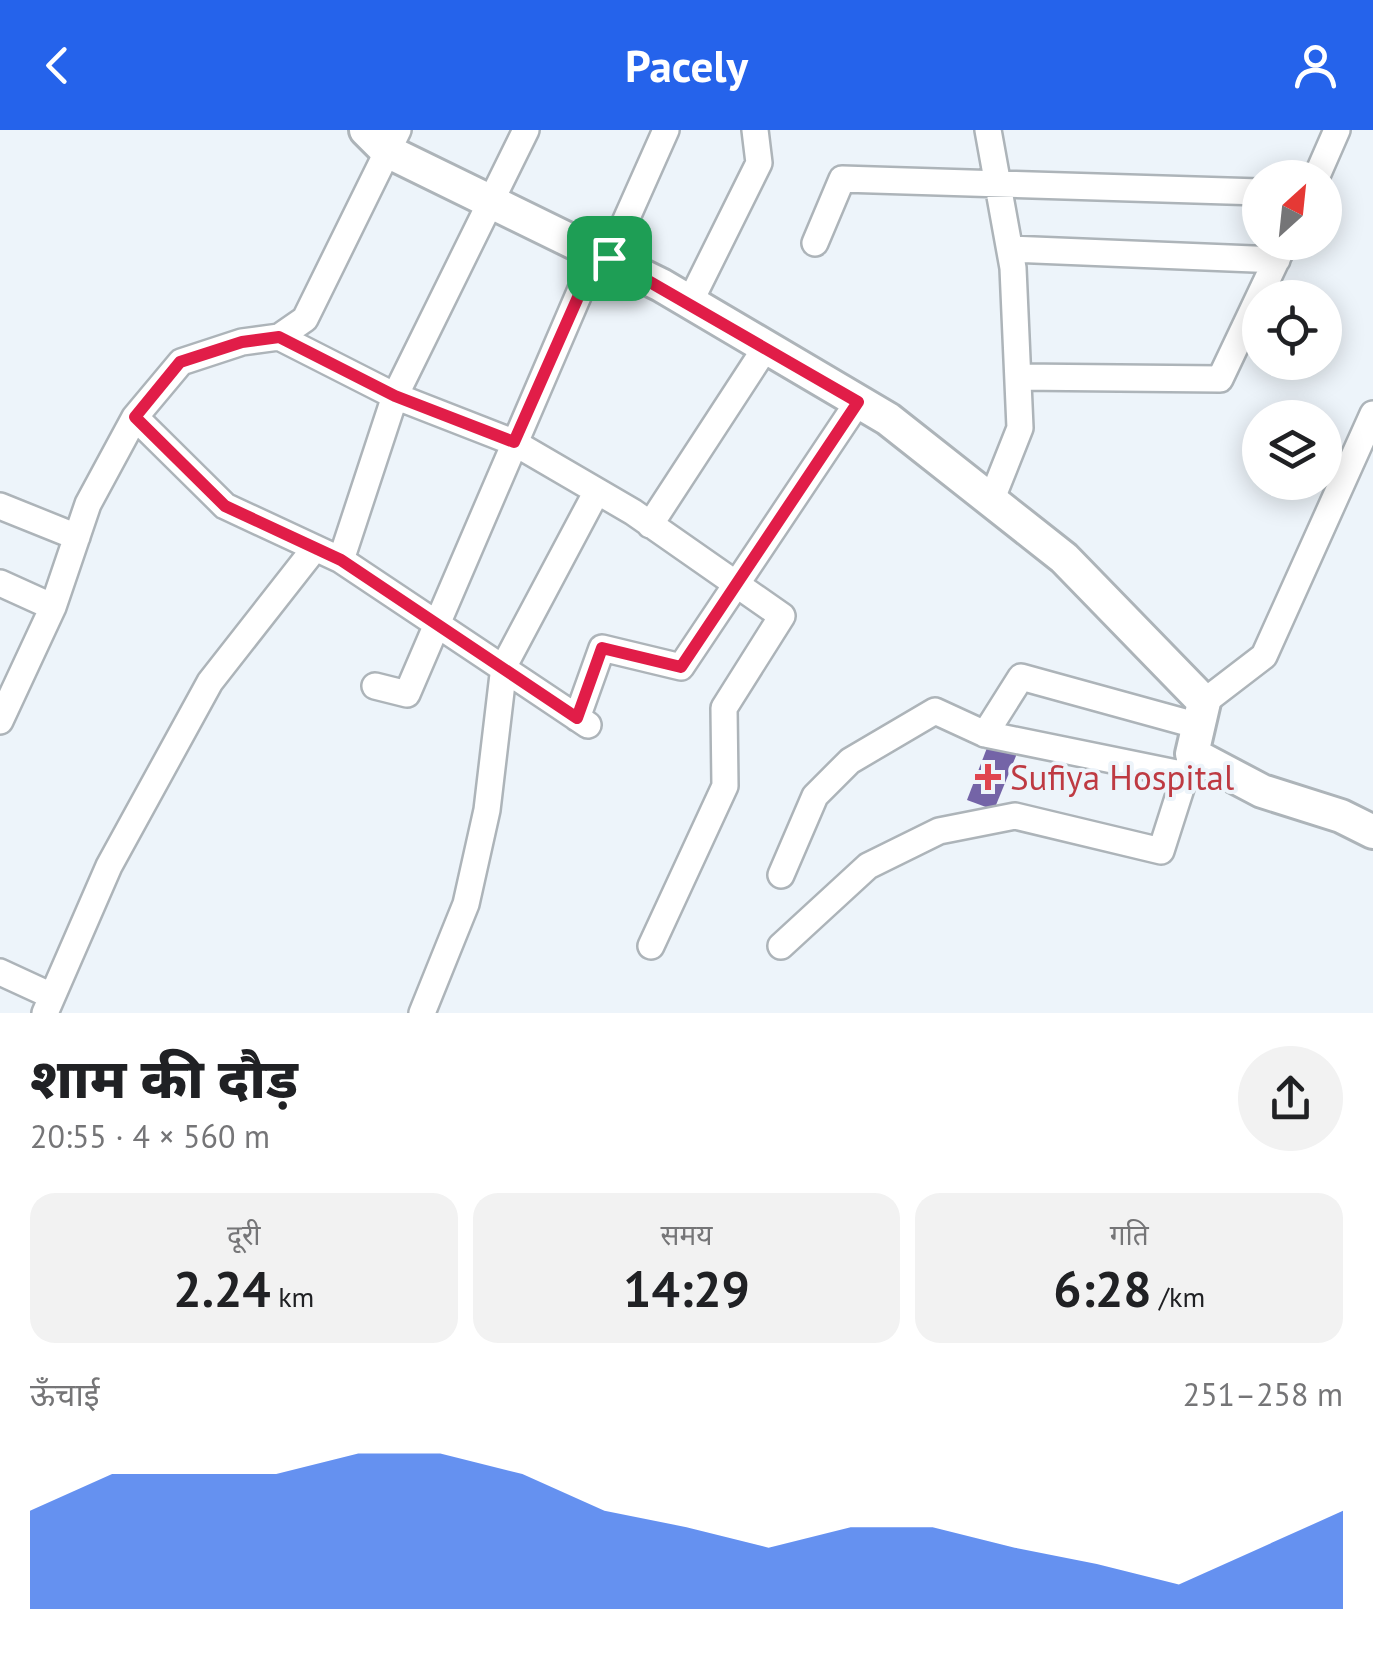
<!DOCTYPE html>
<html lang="hi">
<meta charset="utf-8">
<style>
body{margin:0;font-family:"PT Sans","Noto Sans Devanagari",sans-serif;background:#f2f2f2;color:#202124;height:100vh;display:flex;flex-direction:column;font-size:38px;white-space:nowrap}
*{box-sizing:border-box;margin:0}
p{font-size:32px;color:#757577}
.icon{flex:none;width:55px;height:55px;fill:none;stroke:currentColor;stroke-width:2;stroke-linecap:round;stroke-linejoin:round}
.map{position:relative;height:883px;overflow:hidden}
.details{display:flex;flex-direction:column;background:#fff;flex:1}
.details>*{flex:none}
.needle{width:65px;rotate:27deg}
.tools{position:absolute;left:1242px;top:30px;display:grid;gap:20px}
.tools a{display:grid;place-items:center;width:100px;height:100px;border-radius:50%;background:#fff;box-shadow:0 5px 25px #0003;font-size:50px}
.pin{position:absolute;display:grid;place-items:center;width:85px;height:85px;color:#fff;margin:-42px;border-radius:20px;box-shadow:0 5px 15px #0006}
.round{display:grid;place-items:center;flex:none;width:105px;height:105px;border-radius:52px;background:#f2f2f2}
.overview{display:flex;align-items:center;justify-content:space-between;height:170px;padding:0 30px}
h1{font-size:55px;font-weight:800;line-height:75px}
.metrics{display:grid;grid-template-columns:repeat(3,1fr);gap:15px;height:170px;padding:10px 30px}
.metrics div{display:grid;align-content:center;border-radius:25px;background:#f2f2f2;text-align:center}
.metrics b{font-size:50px;font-weight:800}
.metrics small{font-size:28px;font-weight:400}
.metrics p{font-size:28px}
.chart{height:280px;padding:20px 30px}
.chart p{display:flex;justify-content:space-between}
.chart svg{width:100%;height:180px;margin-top:10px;fill:#2563eb;opacity:.7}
header{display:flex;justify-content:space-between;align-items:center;height:130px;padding:0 30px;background:#2563eb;color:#fff;font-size:45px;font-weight:800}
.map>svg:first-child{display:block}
.building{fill:#7464a7}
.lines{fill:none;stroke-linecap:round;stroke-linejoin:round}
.minor-casing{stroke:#adb4b9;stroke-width:30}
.tertiary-casing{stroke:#adb4b9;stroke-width:38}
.minor{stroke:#fff;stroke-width:25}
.tertiary{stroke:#fff;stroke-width:32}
.route-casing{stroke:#fff;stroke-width:20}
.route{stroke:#e11d48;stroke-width:12}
.health-dot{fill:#e0444e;stroke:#edf4fa;stroke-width:4}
.labels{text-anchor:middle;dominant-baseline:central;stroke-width:8;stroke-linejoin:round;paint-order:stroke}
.health-label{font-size:35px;fill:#be3a42;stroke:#edf4fa;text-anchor:start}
</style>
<header><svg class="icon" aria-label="back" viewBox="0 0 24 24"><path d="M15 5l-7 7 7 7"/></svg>Pacely<svg class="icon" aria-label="person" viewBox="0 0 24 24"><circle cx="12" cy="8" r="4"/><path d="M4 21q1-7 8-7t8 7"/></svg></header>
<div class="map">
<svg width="1373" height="883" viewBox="0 0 1373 883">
<rect width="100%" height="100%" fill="#edf4fa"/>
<path class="building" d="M990 610 1018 621 994 680 967 670Z"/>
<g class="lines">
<g class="minor-casing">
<path id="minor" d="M988 0 1013 138 1020 298 991 371
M1316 48 1337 0
M815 113 842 49 1260 62
M1010 119 1277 130
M609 128 666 0
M690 172 759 33 755 0
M279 207 395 266 513 312 633 382 782 486 724 578 725 656 651 816
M1018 247 1220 249 1285 112
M135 287 225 376 341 430 588 595
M0 376 77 407
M650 395 766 217
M341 430 395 266 526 0
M0 453 53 477
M375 556 407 564 597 122
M1204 572 1264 526 1373 284
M577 588 602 518 681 537 858 272
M0 591 53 477 88 374 135 287 181 232 242 212 279 207 305 189 398 0
M985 604 1186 645
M781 745 815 666 850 631 935 581 985 604 1021 547 1199 596
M781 816 868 736 939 701 1015 686 1161 721 1192 624
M0 842 52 866
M45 883 109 736 210 552 315 418
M422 883 466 774 487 680 504 536 597 361"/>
</g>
<g class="tertiary-casing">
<path id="tertiary" d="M366 0 387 21 661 155 888 289 1064 428 1204 572 1192 624 1262 661 1341 686 1373 702"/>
</g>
<use href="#minor" class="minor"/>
<use href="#tertiary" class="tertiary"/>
</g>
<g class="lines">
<g class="route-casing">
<path id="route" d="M598 122 858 272 681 537 602 518 577 588 341 430 225 376 135 287 180 232 242 212 279 207 395 266 514 312Z"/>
</g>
<use href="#route" class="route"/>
</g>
<path class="health-dot" d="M983 632h10v10h10v10h-10v10h-10v-10h-10v-10h10z"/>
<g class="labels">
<g class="health-label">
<text x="1010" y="647">Sufiya Hospital</text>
</g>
</g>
</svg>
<div class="tools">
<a><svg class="needle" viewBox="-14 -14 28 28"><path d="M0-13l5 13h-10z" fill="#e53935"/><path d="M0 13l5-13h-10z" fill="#757577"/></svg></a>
<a><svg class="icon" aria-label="locate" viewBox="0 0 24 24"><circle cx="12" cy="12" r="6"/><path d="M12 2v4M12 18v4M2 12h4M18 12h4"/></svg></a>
<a><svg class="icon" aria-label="layers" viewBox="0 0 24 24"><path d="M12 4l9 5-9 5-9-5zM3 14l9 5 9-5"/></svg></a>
</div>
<div class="pin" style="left:609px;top:128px;background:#1e9e55"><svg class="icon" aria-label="arrive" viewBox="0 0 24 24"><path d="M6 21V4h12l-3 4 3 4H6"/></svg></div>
</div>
<section class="details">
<div class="overview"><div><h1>शाम की दौड़</h1><p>20:55 · 4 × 560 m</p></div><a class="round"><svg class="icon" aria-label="share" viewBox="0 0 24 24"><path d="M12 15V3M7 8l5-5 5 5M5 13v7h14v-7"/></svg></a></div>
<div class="metrics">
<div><p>दूरी</p><b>2.24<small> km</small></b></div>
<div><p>समय</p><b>14:29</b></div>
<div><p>गति</p><b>6:28<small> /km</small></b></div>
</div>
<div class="chart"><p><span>ऊँचाई</span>251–258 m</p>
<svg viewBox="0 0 160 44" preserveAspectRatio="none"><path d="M0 44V20L10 11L20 11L30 11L40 6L50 6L60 11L70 20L80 24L90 29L100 24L110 24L120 29L130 33L140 38L150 29L160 20V44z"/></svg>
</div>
</section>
